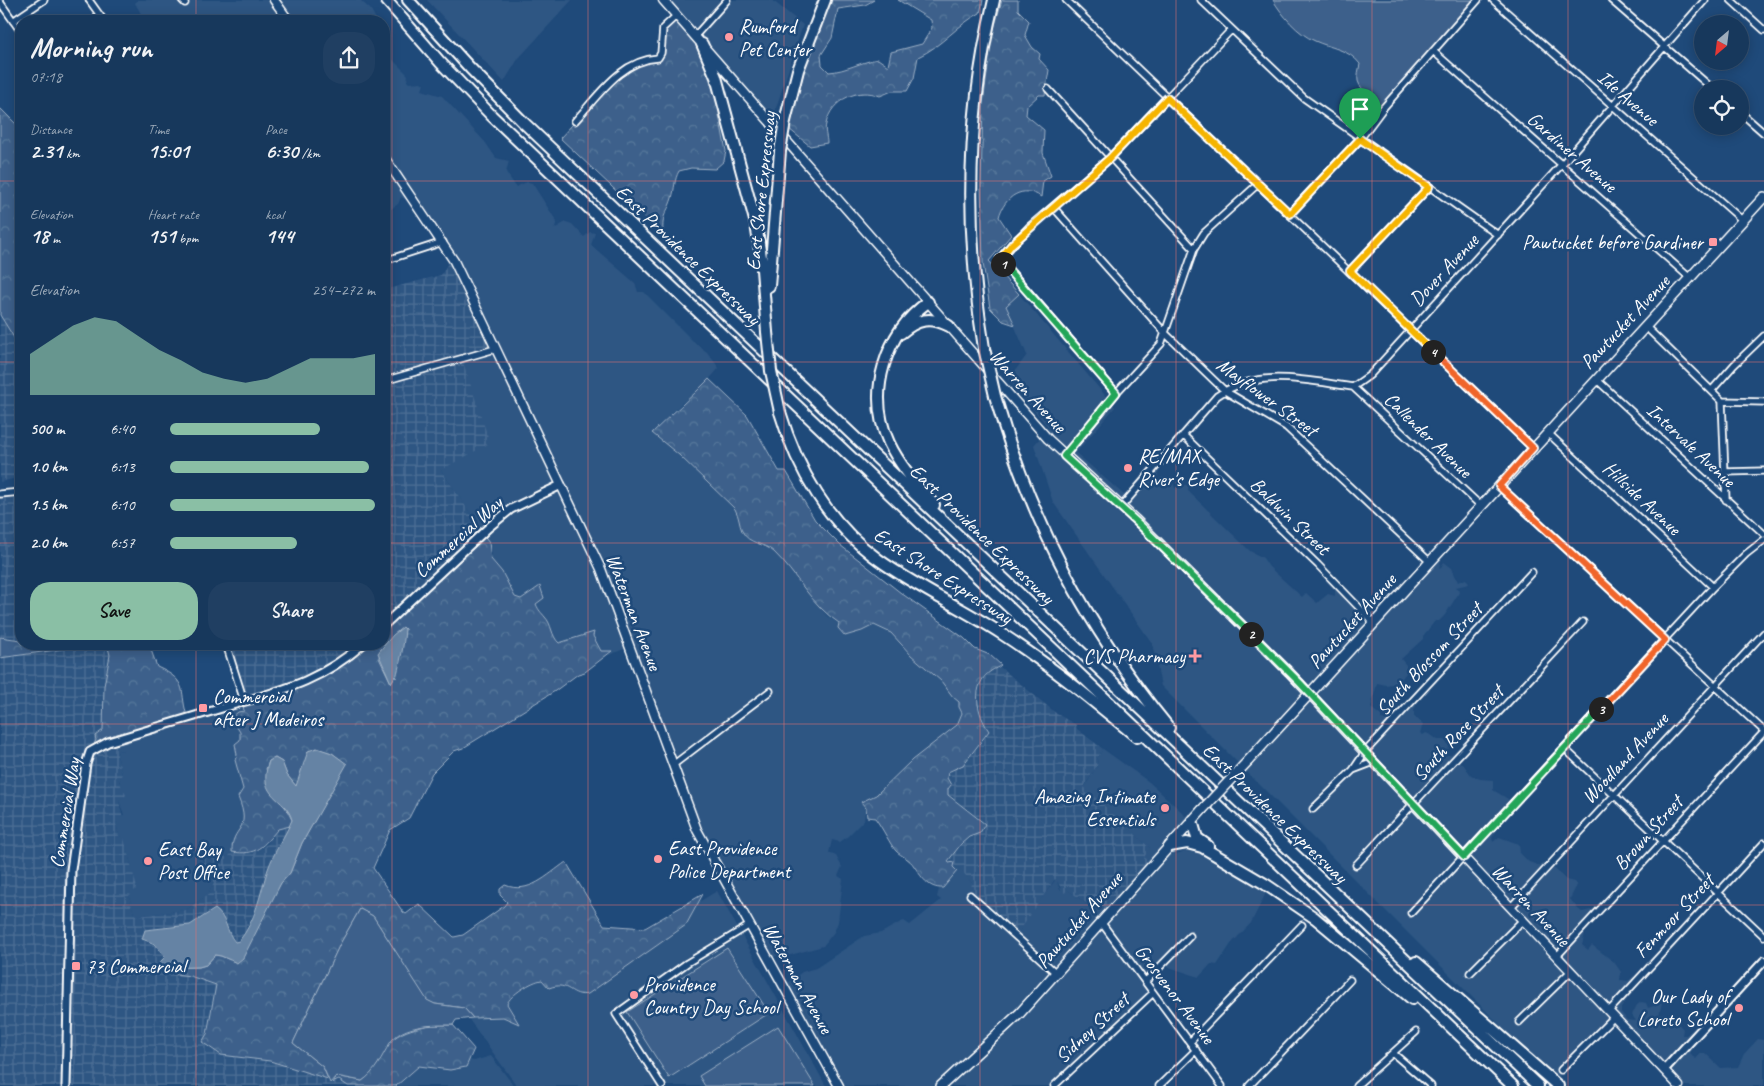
<!DOCTYPE html>
<meta charset="utf-8">
<style>
body{margin:0;font-family:Caveat,sans-serif;background:#203f62;color:#f1f3f6;height:100vh;display:flex;flex-direction:column;font-size:19px;white-space:nowrap}
*{box-sizing:border-box;margin:0}
p{font-size:16px;color:#9eacbb}
.icon{flex:none;width:28px;height:28px;fill:none;stroke:currentColor;stroke-width:2;stroke-linecap:round;stroke-linejoin:round}
.map{position:relative;flex:1;overflow:hidden}
.drawer{position:absolute;left:15px;top:15px;width:375px;height:635px;display:flex;flex-direction:column;background:#17385c;border-radius:20px;box-shadow:0 2px 12px #0003,0 0 0 1px #365272}
.drawer>*{flex:none}
.needle{width:32px;rotate:208deg}
.controls{position:absolute;left:1694px;top:15px;display:grid;gap:10px}
.controls a{display:grid;place-items:center;width:55px;height:55px;border-radius:50%;background:#17385c;box-shadow:0 2px 12px #0003,0 0 0 1px #365272;font-size:25px}
.pin{position:absolute;display:grid;place-items:center;width:42px;height:42px;color:#fff;margin:-51px -21px;border-radius:50% 50% 50% 0;rotate:-45deg;box-shadow:0 0 5px #0007}
.pin .icon{rotate:45deg}
.km{position:absolute;width:25px;height:25px;margin:-12px;border-radius:50%;background:#222;color:#fff;font-size:14px;line-height:25px;text-align:center}
.round{display:grid;place-items:center;flex:none;width:52px;height:52px;border-radius:20px;background:#203f62}
.headline{display:flex;align-items:center;justify-content:space-between;height:85px;padding:0 15px}
h1{font-size:28px;font-weight:600;line-height:38px}
.figures{display:grid;grid-template-columns:repeat(3,1fr);gap:8px;height:85px;padding:5px 15px}
.figures div{display:grid;align-content:center}
.figures b{font-size:21px;font-weight:600}
.figures small{font-size:14px;font-weight:400}
.figures p{font-size:14px}
.chart{height:140px;padding:10px 15px}
.chart p{display:flex;justify-content:space-between}
.chart svg{width:100%;height:90px;margin-top:5px;fill:#8abfa5;opacity:.7}
.button{display:flex;gap:10px;margin-top:auto;padding:10px 15px}
.button a{flex:1;height:58px;border-radius:20px;background:#8abfa5;color:#111;font-size:20px;font-weight:600;line-height:58px;text-align:center}
.button a+a{background:#203f62;color:#f1f3f6}
ul{padding:0 15px;list-style:none;font-size:16px}
li{display:grid;grid-template-columns:80px 60px 1fr;align-items:center;height:38px}
li i{height:12px;border-radius:6px;background:#8abfa5}
.map>svg:first-child{display:block}
.built{fill:#2e5683}
.industrial{fill:url(#industrial-grid)}
.forest{fill:url(#forest-crowns);stroke:#9eb0c5;fill-rule:evenodd}
.park{fill:#3c618b;stroke:#9eb0c5}
.water{fill:#6583a4;stroke:#a3b5c8}
.lines{fill:none;stroke-linecap:round;stroke-linejoin:round}
.minor-casing{stroke:#fff;stroke-width:9}
.tertiary-casing{stroke:#fff;stroke-width:11}
.secondary-casing{stroke:#fff;stroke-width:11}
.primary-casing{stroke:#fff;stroke-width:12}
.motorway-casing{stroke:#fff;stroke-width:14}
.minor{stroke:#1f4a7a;stroke-width:5.5}
.tertiary{stroke:#1f4a7a;stroke-width:7}
.secondary{stroke:#1f4a7a;stroke-width:8}
.primary{stroke:#1f4a7a;stroke-width:9}
.motorway{stroke:#1f4a7a;stroke-width:10}
.primary-bridge-casing{stroke:#fff;stroke-width:12;stroke-linecap:butt}
.motorway-bridge-casing{stroke:#fff;stroke-width:14;stroke-linecap:butt}
.primary-bridge{stroke:#1f4a7a;stroke-width:9}
.motorway-bridge{stroke:#1f4a7a;stroke-width:10}
.split-1-casing{stroke:#fff;stroke-width:10}
.split-2-casing{stroke:#fff;stroke-width:10}
.split-3-casing{stroke:#fff;stroke-width:10}
.split-4-casing{stroke:#fff;stroke-width:10}
.split-5-casing{stroke:#fff;stroke-width:10}
.split-1{stroke:#f5b400;stroke-width:6}
.split-2{stroke:#22a559;stroke-width:6}
.split-3{stroke:#22a559;stroke-width:6}
.split-4{stroke:#f0652b;stroke-width:6}
.split-5{stroke:#f5b400;stroke-width:6}
.grid{fill:none;stroke:#e47373;stroke-width:1;stroke-opacity:0.55}
.poi-dot{fill:#ff9aa2;stroke:#1f4a7a;stroke-width:2}
.labels{text-anchor:middle;dominant-baseline:central;stroke-width:5;stroke-linejoin:round;paint-order:stroke}
.poi-label{font-size:20px;fill:#fff;stroke:#1f4a7a;text-anchor:start}
.street-label{font-size:20px;fill:#fff;stroke:#1f4a7a}
</style>
<div class="map">
<svg width="1764" height="1086" viewBox="0 0 1764 1086">
<defs>
<pattern id="industrial-grid" width="8" height="8" patternUnits="userSpaceOnUse" patternTransform="scale(1.25)"><rect width="8" height="8" fill="#2e5683"/><path d="M0 4h8M4 0v8" fill="none" stroke="#4d6f96"/></pattern>
<pattern id="forest-crowns" width="20" height="18" patternUnits="userSpaceOnUse" patternTransform="scale(1.25)"><rect width="20" height="18" fill="#3c618b"/><path d="M2 6a3 3 0 1 1 6 0M12 15a3 3 0 1 1 6 0" fill="none" stroke="#59799c"/></pattern>
</defs>
<rect width="100%" height="100%" fill="#1f4a7a"/>
<filter id="ink" filterUnits="userSpaceOnUse"><feTurbulence type="fractalNoise" baseFrequency=".02" numOctaves="2"/><feDisplacementMap in="SourceGraphic" scale="10" xChannelSelector="R" yChannelSelector="G"/><feConvolveMatrix kernelMatrix="1 2 1 2 8 2 1 2 1" color-interpolation-filters="sRGB"/></filter>
<g filter="url(#ink)">
<path class="built" d="M138 0H360L371 10 377 21H290L283 12 276 21H145L135 3Z
M427 0H572L518 59 504 82Z
M665 0H772L803 25 776 108 774 124Z
M384 42 386 44 384 51 408 75 407 81 409 83 421 82 424 84 422 90 442 96 485 142 496 158 509 161 506 172 516 187 527 182 532 183 557 222 554 229 566 222 572 224 584 237 590 232 595 233 591 245 635 283 638 292H644L696 344 707 352 719 368 694 397 682 403 652 433 679 455 735 509 742 531 751 542 773 551 793 571 796 579 827 616 839 624 838 628 845 635 862 631 874 625 891 633 904 649 941 681 953 697 959 702 962 714 957 725 912 760 876 795 861 802 866 808 864 820 847 837 840 842 832 840 829 853 836 856 842 867 838 876 843 879 838 922 834 932 823 946 787 956 779 954 770 960 686 802 631 646 607 656 612 652 601 651 593 636 594 632 559 644 554 639 546 618 540 614 536 603 543 596 541 590 534 589 521 599 515 597 502 572 491 559 492 554 486 536 441 470 462 359 457 267 407 200 401 197 398 204 384 214Z
M1019 294 1115 407 1076 453 1124 495 1135 490 1160 462 1164 463 1158 473V480L1162 477 1173 483 1175 488 1189 484 1188 491 1250 551 1263 558 1269 567 1302 597 1306 593 1317 603 1328 594 1335 596V590L1326 581 1332 579 1375 619 1444 548 1449 550 1442 556 1439 568 1440 569 1444 562 1452 568 1458 582 1466 579 1469 584 1456 587 1460 591 1445 615 1439 621H1435L1423 636V639L1401 659 1406 665V673L1398 683 1386 685 1377 683 1371 708 1381 716V719L1387 720 1395 714 1396 718 1413 701 1417 703 1414 711V716L1423 724 1420 733 1423 735 1426 733 1431 735 1438 740H1444L1450 746 1445 754 1447 755H1451L1464 743 1466 749 1454 762 1463 764 1471 775 1480 779 1493 780V790L1508 799 1509 808 1498 822 1502 823 1492 838 1493 842 1499 837 1519 844 1520 853 1529 862 1540 866 1544 862 1545 868 1555 869 1566 880 1574 882 1577 885 1570 899 1578 909 1582 912 1595 909V913L1576 937 1585 934 1582 945 1588 950 1592 945 1614 962 1621 972 1620 980 1628 981 1634 976 1636 982 1632 990H1634L1621 1008V1012L1627 1020 1636 1021 1632 1015 1637 1005 1641 1002 1646 1003 1648 1008 1662 1003 1659 1015 1665 1013 1674 1019 1683 1029 1682 1035H1686L1697 1026 1698 1031 1694 1041 1696 1040 1690 1052 1692 1056 1696 1059 1701 1053H1705L1721 1068 1738 1067 1744 1054 1758 1039 1764 1040V1086H1682L1618 1017 1562 1070 1559 1076 1553 1078 1161 686 1152 643 1053 502 1034 445 1049 428 1008 380 1027 355 1006 306Z
M242 701 244 711 231 717 240 732V740L235 746 243 789 238 797 244 808 245 822 233 840 232 852 229 856 217 858 207 846 198 847 208 877 213 883 209 894 186 910 137 916 134 914 129 896 132 892 131 865 124 839 119 836 116 823 124 815 119 801 122 797V791L119 779 122 774 117 755 118 751 123 750 110 748 106 747 107 742Z
M1103 749 1149 782 1183 813 1190 823 1168 848 1176 854 1186 851 1203 853 1266 893 1251 923 1231 944 1217 965 1211 964 1199 977 1169 967 1166 962 1147 981 1155 993 1054 1086H837L785 985 802 972 816 968 864 936 881 933 901 922 904 921 910 925 941 900 937 897 939 889 954 865 962 870 972 883V889L1021 930 1020 927 1056 879 1060 890H1068L1096 911 1150 848 1084 788 1098 764 1097 759Z
M717 891 826 1086H517L465 1014 522 975H578Z
M404 1052 457 1057 474 1061 491 1056 514 1086H386Z"/>
<path class="industrial" d="M448 263 452 264 494 346 462 359 490 443 441 470 486 536 384 626V290L441 275Z
M0 315 16 341 21 342V477L0 482Z
M21 487V640L0 637V491Z
M90 644H107L110 655 104 686 103 730 100 733 106 747H122L123 750 118 751 117 755 122 774 119 781 126 795 119 801 123 819 116 823 119 836 124 838 137 888 129 896 134 914 138 916 186 910 209 894 213 883 208 877 199 845 207 846 217 858 229 856 232 852 258 850 267 844 278 829 290 826 268 868 261 896 244 935 239 941 236 942 232 938 215 909 190 925 145 930 144 941 155 944 162 951 167 967 175 974 190 976 216 985 205 1040 221 1055 270 1061 328 1079 330 1083 342 1081 348 1086H0V658L91 646Z
M228 644H364L332 669 242 701Z
M1000 667 1057 714 1076 725 1077 729 1103 749 1097 759 1098 764 1084 787 1150 848 1144 857 1151 866 1105 917 1068 890 1063 894 1061 893 1060 886 1055 879 1016 936 970 896 972 883 961 870 954 865V862L948 861 961 844 985 824 948 795 947 777 950 770 963 765 987 735 977 702 979 685 990 671Z"/>
<path class="forest" d="M829 0H874L865 5 838 9 832 38 821 55 822 65 829 72C846 71 860 62 878 59L888 66 891 52 922 44 932 28 931 20 898 0H983L980 13C957 25 942 46 918 57L914 78 907 91H892L880 96C859 87 831 99 826 124 824 130 827 137 827 143L810 146 789 129 811 45Z
M1002 0H1018V10L1029 21 1025 35 1032 47 1040 54 1039 59 1049 70 1045 95H1039L1027 106 1026 115 1044 130 1043 153 1051 176 1043 181 1041 197C1023 184 1004 197 999 217L1011 235 989 261 1019 294 1006 306 1015 325 1003 321 990 308 983 263 981 186 983 104 992 36Z
M677 14 703 43 721 103 719 115 726 151 724 161 715 169 691 168 679 171C674 180 675 188 672 198 666 217 662 211 663 235L560 138 622 71 662 53 667 23Z
M0 108 21 129V342L16 341 0 315Z
M709 379 747 415 779 471H786L815 520 840 545 901 593 964 638 975 649 990 655 1001 665C998 668 995 668 991 671 970 685 977 714 989 731L963 765 948 772 947 778 951 785 948 789V795L985 824 980 833 969 837 961 844 948 861 949 863 954 862 953 867 957 871 943 888C928 889 921 876 914 866 910 859 901 856 896 851 891 846 882 827 875 818L867 817 866 808 861 802 876 795 912 760 957 725 962 713 959 707V702L953 697 941 681 911 655 891 633 874 625 862 631 845 636 838 628 839 623C811 605 797 574 774 552 763 542 749 545 742 531 739 524 739 516 735 509L679 455 652 433C671 414 691 398 709 379Z
M483 534 489 542 491 559 502 572 515 597 521 599 540 586 544 598 536 604C539 611 541 612 545 617 552 624 551 636 559 643L594 632 593 636 601 651H612L585 672 578 674 555 691 463 748 454 751 432 773 409 818 390 830 373 868 403 912 406 914 419 904 454 937 463 935 504 906 507 902 500 895V889L505 885C529 895 547 875 566 862L604 925 645 928 703 894 686 925 588 994C571 998 569 980 549 988L542 980C532 981 510 995 507 1004L519 1024 503 1017 473 1018 464 1008 435 1004 427 1001 373 916 360 909 340 944 293 1043 323 1067 328 1079 270 1061 221 1055 202 1042 207 1034 216 985 190 976 175 974 169 968 199 967 206 965 215 955 221 956 235 962 281 883 290 873 302 843 346 764 332 753 315 748 302 768 298 786H296L287 775 282 762 275 758 269 761 266 769 292 820 290 826 278 829C263 846 257 856 232 852 231 825 253 833 238 797L243 789 235 760 237 755 235 744 240 740V732L231 718 238 712 244 711 242 701 299 686 364 644H384V626ZM405 629 395 675 391 683 379 658 380 650Z
M0 637 21 640V644L91 645 0 658Z
M107 644H149L157 667C191 682 178 691 188 719L93 747 96 740 95 736 103 730 104 686 110 655Z
M430 1025H453L474 1049 466 1067 450 1070 419 1066 396 1086H348L339 1080 332 1083 336 1076 362 1081C377 1071 380 1050 393 1039 404 1030 417 1028 430 1025Z"/>
<path class="park" d="M1273 0H1478L1383 109 1377 107C1376 94 1361 93 1358 81 1357 76 1359 69 1360 64 1349 49 1330 48 1315 41 1298 34 1282 15 1273 0Z
M360 909 373 916 427 1000 435 1004 464 1008 473 1018 456 1020 453 1025C434 1025 402 1024 390 1043 381 1057 376 1072 362 1081L336 1076 330 1083 323 1067 293 1043 340 944Z
M727 948 769 1013 669 1078 627 1012Z
M778 1026 815 1086H705L699 1076Z"/>
<path class="water" d="M403 627 405 629C404 645 400 663 396 678L395 676 391 683 378 653 393 635Z
M317 748 332 753 347 764 302 843 290 873 281 883 243 958 237 963 221 956 215 955 206 965 199 967 161 968 160 962 165 957 155 944 142 939 145 930 190 925 215 909C227 917 226 932 235 942L239 941C256 921 260 893 268 869 274 852 285 836 292 820 286 796 256 799 269 761L275 758 282 762 287 775 296 786 308 751Z"/>
<g class="lines">
<g class="minor-casing">
<path id="minor" d="M89 0 104 21
M182 0 185 3
M1066 0 1533 448
M1201 0 1304 98 1498 235
M1493 0 1742 220
M1611 0 1713 89
M1731 0 1764 30
M0 2 21 32
M13 21 44 0
M695 36 727 0
M1433 51 1690 278
M1048 89 1194 249
M1740 112 1764 133
M575 121C599 95 621 60 658 58L661 53 663 28 677 15
M1054 208 1166 334 1225 391 1286 427 1429 561
M1289 214 1360 139 1384 107 1478 0
M384 261 443 242
M1350 271 1429 187
M1645 326 1722 401 1726 500
M1596 379 1764 534
M384 381 495 349
M1353 387 1481 506
M1712 390 1734 365 1764 336
M1116 393 1000 259 1029 227 1110 158 1231 30
M1722 401 1764 402
M1548 433 1713 587
M1183 435 1318 565 1373 622
M1065 456 1116 393 1161 344 1194 249 1204 233 1258 184
M1725 472 1764 471
M1499 486 1764 731
M0 494 21 492
M1121 507 1217 396C1258 367 1308 381 1353 387L1370 375 1562 164 1705 0
M226 644 244 701
M1564 748 1764 936
M1374 762 1353 770 1365 752 1532 572
M673 765 770 691
M1313 809 1353 770
M1356 865 1583 622
M970 895 1056 973
M1511 907 1764 633
M1411 913 1713 587 1746 554 1764 540
M1101 922 1222 1086
M1557 956 1764 732
M1470 973 1523 920
M1145 982 1190 936
M1609 1011 1764 843
M1519 1022 1571 971
M1190 1042 1302 925
M1394 1054 1431 1086
M1561 1070 1614 1017
M662 1086 616 1014 687 963 750 925
M1054 1086 1153 993
M1159 1086 1196 1050
M1249 1086 1350 980
M1356 1086 1416 1032"/>
</g>
<g class="tertiary-casing">
<path id="tertiary" d="M384 625 489 527 511 509 561 485
M1664 1070 1764 961
M66 1086 71 870 86 764 90 752 108 742C146 731 184 719 222 708 278 691 317 684 363 644"/>
</g>
<g class="secondary-casing">
<path id="secondary" d="M274 0 289 21
M663 0 1048 439 1135 519 1289 672 1679 1086
M384 157 454 261 601 569 697 830 839 1086"/>
</g>
<g class="primary-casing">
<path id="primary" d="M1248 761 1764 197
M941 1086 1020 1013 1202 810"/>
</g>
<g class="motorway-casing">
<path id="motorway" d="M386 0 440 62 492 116 1513 1086
M408 0 470 68 523 122 1538 1086
M702 44 716 77 756 224 761 257 767 332
M785 121 798 70 825 0
M769 286 780 151
M928 302C885 333 866 393 889 443 900 466 918 486 934 505
M901 333C917 319 931 316 949 326
M984 348C965 231 966 115 994 0
M995 396C1031 522 1086 626 1169 728
M780 412C797 470 829 524 879 560 918 588 962 608 1002 634 1050 665 1093 701 1137 737
M1192 821 1197 838 1208 846
M1170 846 1187 843 1202 847 1265 884 1315 918 1412 999
M1416 962 1558 1086"/>
</g>
<use href="#minor" class="minor"/>
<use href="#tertiary" class="tertiary"/>
<use href="#secondary" class="secondary"/>
<use href="#primary" class="primary"/>
<use href="#motorway" class="motorway"/>
<g class="primary-bridge-casing">
<path id="primary-bridge" d="M1202 810 1248 761"/>
</g>
<g class="motorway-bridge-casing">
<path id="motorway-bridge" d="M780 151 785 121
M767 332 771 371 780 412
M984 348 995 396"/>
</g>
<use href="#primary-bridge" class="primary-bridge"/>
<use href="#motorway-bridge" class="motorway-bridge"/>
</g>
</g>
<g class="lines" filter="url(#ink)">
<g class="split-1-casing">
<path id="split-1" d="M1003 264 1000 259 1012 244 1110 158 1167 98 1290 214 1360 139"/>
</g>
<g class="split-2-casing">
<path id="split-2" d="M1003 264 1116 393 1064 456 1140 525 1251 634"/>
</g>
<g class="split-3-casing">
<path id="split-3" d="M1251 634 1299 682 1464 857 1601 709"/>
</g>
<g class="split-4-casing">
<path id="split-4" d="M1433 352 1533 448 1499 486 1665 640 1601 709"/>
</g>
<g class="split-5-casing">
<path id="split-5" d="M1360 139 1429 187 1350 271 1433 352"/>
</g>
<use href="#split-1" class="split-1"/>
<use href="#split-2" class="split-2"/>
<use href="#split-3" class="split-3"/>
<use href="#split-4" class="split-4"/>
<use href="#split-5" class="split-5"/>
</g>
<path class="grid" d="M196 0V21M392 0V1086M588 0V1086M784 0V1086M980 0V1086M1176 0V1086M1372 0V1086M1568 0V1086M0 181H21M384 181H1764M0 362H21M384 362H1764M0 543H21M384 543H1764M196 644V1086M0 724H1764M0 905H1764"/>
<g class="poi-dot">
<circle cx="729" cy="37" r="5"/>
<rect x="1708" y="237" width="10" height="10" rx="2.5"/>
<circle cx="1128" cy="468" r="5"/>
<path d="M1192.5 648.5h5v5h5v5h-5v5h-5v-5h-5v-5h5z"/>
<rect x="198" y="703" width="10" height="10" rx="2.5"/>
<circle cx="1165" cy="808" r="5"/>
<circle cx="658" cy="859" r="5"/>
<circle cx="148" cy="861" r="5"/>
<rect x="71" y="961" width="10" height="10" rx="2.5"/>
<circle cx="634" cy="995" r="5"/>
<circle cx="1739" cy="1008" r="5"/>
</g>
<g class="labels">
<g class="poi-label">
<text x="739" y="26">Rumford<tspan x="739" dy="23">Pet Center</tspan></text>
<text x="1703" y="242" text-anchor="end">Pawtucket before Gardiner</text>
<text x="1138" y="456">RE/MAX<tspan x="1138" dy="23">River's Edge</tspan></text>
<text x="1185" y="656" text-anchor="end">CVS Pharmacy</text>
<text x="213" y="696">Commercial<tspan x="213" dy="23">after J Medeiros</tspan></text>
<text x="1155" y="796" text-anchor="end">Amazing Intimate<tspan x="1155" dy="23">Essentials</tspan></text>
<text x="668" y="848">East Providence<tspan x="668" dy="23">Police Department</tspan></text>
<text x="158" y="849">East Bay<tspan x="158" dy="23">Post Office</tspan></text>
<text x="86" y="966">73 Commercial</text>
<text x="644" y="984">Providence<tspan x="644" dy="23">Country Day School</tspan></text>
<text x="1729" y="996" text-anchor="end">Our Lady of<tspan x="1729" dy="23">Loreto School</tspan></text>
</g>
<g class="street-label">
<text transform="translate(1628 98) rotate(41)">Ide Avenue</text>
<text transform="translate(1572 152) rotate(41)">Gardiner Avenue</text>
<text transform="translate(761 191) rotate(-84)">East Shore Expressway</text>
<text transform="translate(688 255) rotate(44)">East Providence Expressway</text>
<text transform="translate(1444 270) rotate(-47)">Dover Avenue</text>
<text transform="translate(1625 322) rotate(-47)">Pawtucket Avenue</text>
<text transform="translate(1028 391) rotate(48)">Warren Avenue</text>
<text transform="translate(1267 397) rotate(36)">Mayflower Street</text>
<text transform="translate(1428 435) rotate(44)">Callender Avenue</text>
<text transform="translate(1691 445) rotate(43)">Intervale Avenue</text>
<text transform="translate(1642 498) rotate(43)">Hillside Avenue</text>
<text transform="translate(1290 516) rotate(44)">Baldwin Street</text>
<text transform="translate(982 534) rotate(44)">East Providence Expressway</text>
<text transform="translate(458 537) rotate(-42)">Commercial Way</text>
<text transform="translate(943 576) rotate(33)">East Shore Expressway</text>
<text transform="translate(634 612) rotate(69)">Waterman Avenue</text>
<text transform="translate(1352 621) rotate(-48)">Pawtucket Avenue</text>
<text transform="translate(1429 659) rotate(-47)">South Blossom Street</text>
<text transform="translate(1458 733) rotate(-47)">South Rose Street</text>
<text transform="translate(1625 758) rotate(-47)">Woodland Avenue</text>
<text transform="translate(65 813) rotate(-81)">Commercial Way</text>
<text transform="translate(1275 813) rotate(44)">East Providence Expressway</text>
<text transform="translate(1648 833) rotate(-48)">Brown Street</text>
<text transform="translate(1531 905) rotate(47)">Warren Avenue</text>
<text transform="translate(1674 916) rotate(-47)">Fenmoor Street</text>
<text transform="translate(1079 920) rotate(-49)">Pawtucket Avenue</text>
<text transform="translate(798 978) rotate(61)">Waterman Avenue</text>
<text transform="translate(1175 994) rotate(53)">Grosvenor Avenue</text>
<text transform="translate(1092 1028) rotate(-43)">Sidney Street</text>
</g>
</g>
</svg>
<div class="controls">
<a><svg class="needle" viewBox="-14 -14 28 28"><path d="M0-13l5 13h-10z" fill="#e53935"/><path d="M0 13l5-13h-10z" fill="#9eacbb"/></svg></a>
<a><svg class="icon" aria-label="locate" viewBox="0 0 24 24"><circle cx="12" cy="12" r="6"/><path d="M12 2v4M12 18v4M2 12h4M18 12h4"/></svg></a>
</div>
<div class="pin" style="left:1360px;top:139px;background:#1e9e55"><svg class="icon" aria-label="arrive" viewBox="0 0 24 24"><path d="M6 21V4h12l-3 4 3 4H6"/></svg></div>
<b class="km" style="left:1003px;top:264px">1</b>
<b class="km" style="left:1251px;top:634px">2</b>
<b class="km" style="left:1601px;top:709px">3</b>
<b class="km" style="left:1433px;top:352px">4</b>
<section class="drawer">
<div class="headline"><div><h1>Morning run</h1><p>07:18</p></div><a class="round"><svg class="icon" aria-label="share" viewBox="0 0 24 24"><path d="M12 15V3M7 8l5-5 5 5M5 13v7h14v-7"/></svg></a></div>
<div class="figures">
<div><p>Distance</p><b>2.31<small> km</small></b></div>
<div><p>Time</p><b>15:01</b></div>
<div><p>Pace</p><b>6:30<small> /km</small></b></div>
</div>
<div class="figures">
<div><p>Elevation</p><b>18<small> m</small></b></div>
<div><p>Heart rate</p><b>151<small> bpm</small></b></div>
<div><p>kcal</p><b>144</b></div>
</div>
<div class="chart"><p><span>Elevation</span>254–272 m</p>
<svg viewBox="0 0 160 44" preserveAspectRatio="none"><path d="M0 44V24L10 17L20 10L30 6L40 8L50 15L60 22L70 27L80 33L90 36L100 38L110 36L120 31L130 26L140 26L150 26L160 24V44z"/></svg>
</div>
<ul>
<li><b>500 m</b>6:40<i style="width:73%"></i></li>
<li><b>1.0 km</b>6:13<i style="width:97%"></i></li>
<li><b>1.5 km</b>6:10<i style="width:100%"></i></li>
<li><b>2.0 km</b>6:57<i style="width:62%"></i></li>
</ul>
<div class="button"><a>Save</a><a>Share</a></div>
</section>
</div>
